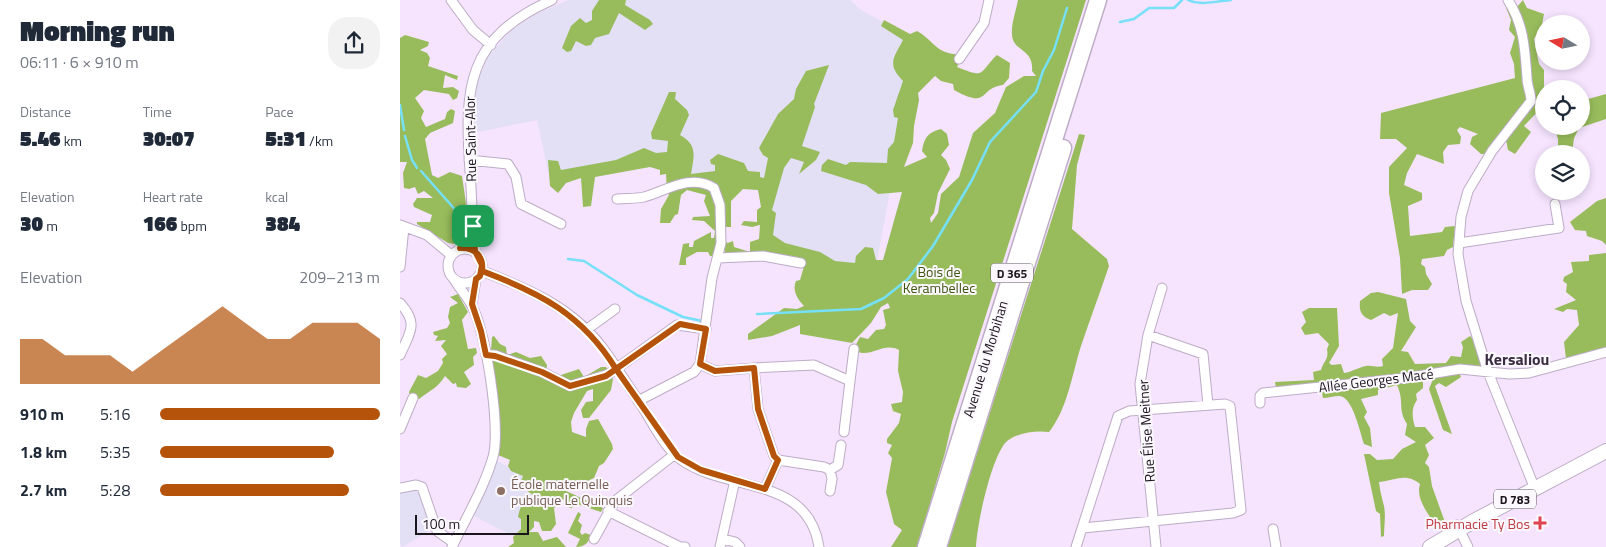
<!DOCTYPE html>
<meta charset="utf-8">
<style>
body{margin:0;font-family:"Titillium Web",sans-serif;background:#f2f2f3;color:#1f2937;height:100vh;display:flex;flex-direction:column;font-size:19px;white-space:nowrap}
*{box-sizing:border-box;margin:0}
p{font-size:16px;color:#747a83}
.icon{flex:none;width:28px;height:28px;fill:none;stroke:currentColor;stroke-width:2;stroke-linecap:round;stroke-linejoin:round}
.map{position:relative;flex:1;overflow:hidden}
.details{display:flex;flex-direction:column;background:#fff;width:400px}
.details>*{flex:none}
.needle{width:32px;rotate:280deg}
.controls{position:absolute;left:1135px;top:15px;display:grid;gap:10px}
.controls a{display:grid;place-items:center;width:55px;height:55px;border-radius:50%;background:#fff;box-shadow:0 2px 8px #0003;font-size:25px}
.scale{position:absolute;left:15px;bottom:12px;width:114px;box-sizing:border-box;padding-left:5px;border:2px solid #1b151e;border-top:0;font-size:14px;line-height:18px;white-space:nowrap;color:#1b151e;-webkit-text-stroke:4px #fbf8fd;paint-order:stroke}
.pin{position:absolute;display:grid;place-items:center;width:42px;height:42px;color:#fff;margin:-21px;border-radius:10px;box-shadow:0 2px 8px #0006}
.round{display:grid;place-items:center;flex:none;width:52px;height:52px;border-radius:20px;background:#f2f2f3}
.overview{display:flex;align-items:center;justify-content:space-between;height:85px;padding:0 20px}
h1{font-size:28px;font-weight:800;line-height:38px}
.metrics{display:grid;grid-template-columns:repeat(3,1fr);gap:8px;height:85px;padding:5px 20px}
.metrics div{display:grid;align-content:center}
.metrics b{font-size:21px;font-weight:800}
.metrics small{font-size:14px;font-weight:400}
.metrics p{font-size:14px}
.chart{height:140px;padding:10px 20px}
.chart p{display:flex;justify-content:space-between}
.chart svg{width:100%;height:90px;margin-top:5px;fill:#b45309;opacity:.7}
ul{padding:0 20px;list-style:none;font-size:16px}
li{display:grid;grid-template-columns:80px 60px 1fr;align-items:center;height:38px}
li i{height:12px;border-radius:6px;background:#b45309}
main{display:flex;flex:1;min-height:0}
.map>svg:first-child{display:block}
.education{fill:#e3dff4}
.forest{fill:#98bc5c}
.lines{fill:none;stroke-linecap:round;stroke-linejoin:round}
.stream{stroke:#75e0f7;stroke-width:2.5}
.street-casing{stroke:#bdacc5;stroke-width:11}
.primary-casing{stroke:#bdacc5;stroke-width:16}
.highway-casing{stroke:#bdacc5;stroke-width:19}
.street{stroke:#fff;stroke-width:9}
.primary{stroke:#fff;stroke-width:14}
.highway{stroke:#fff;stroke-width:16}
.route-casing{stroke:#fff;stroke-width:10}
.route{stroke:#b45309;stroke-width:6}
.education-dot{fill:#8d6e63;stroke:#fbf8fd;stroke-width:2}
.health-dot{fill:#e0444e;stroke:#fbf8fd;stroke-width:2}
.labels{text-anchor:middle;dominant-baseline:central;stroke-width:4;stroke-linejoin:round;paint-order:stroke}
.shield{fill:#fbf8fd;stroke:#5e5961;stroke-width:1}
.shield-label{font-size:12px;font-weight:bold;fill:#1b151e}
.street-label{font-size:14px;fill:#1b151e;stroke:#fbf8fd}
.park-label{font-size:14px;fill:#3f5511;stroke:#fbf8fd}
.education-label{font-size:14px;fill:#785e54;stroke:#fbf8fd;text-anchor:start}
.health-label{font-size:14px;fill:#be3a42;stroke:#fbf8fd;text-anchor:end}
.quarter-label{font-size:16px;font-weight:bold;fill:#3c2e42;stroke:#fbf8fd}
</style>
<main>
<section class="details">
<div class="overview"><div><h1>Morning run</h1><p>06:11 · 6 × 910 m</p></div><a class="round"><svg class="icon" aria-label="share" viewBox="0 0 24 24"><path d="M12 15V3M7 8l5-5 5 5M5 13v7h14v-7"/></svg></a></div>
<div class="metrics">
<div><p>Distance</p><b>5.46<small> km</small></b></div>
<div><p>Time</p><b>30:07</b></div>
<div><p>Pace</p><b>5:31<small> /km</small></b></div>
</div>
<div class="metrics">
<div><p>Elevation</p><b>30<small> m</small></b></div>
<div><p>Heart rate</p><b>166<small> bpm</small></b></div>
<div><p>kcal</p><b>384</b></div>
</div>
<div class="chart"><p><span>Elevation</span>209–213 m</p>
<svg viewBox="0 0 160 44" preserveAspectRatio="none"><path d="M0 44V22L10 22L20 30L30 30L40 30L50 38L60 30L70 22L80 14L90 6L100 14L110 22L120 22L130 14L140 14L150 14L160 22V44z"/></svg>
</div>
<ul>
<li><b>910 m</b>5:16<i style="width:100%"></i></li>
<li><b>1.8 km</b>5:35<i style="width:79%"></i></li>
<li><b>2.7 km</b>5:28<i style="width:86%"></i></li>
</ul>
</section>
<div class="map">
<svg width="1206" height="547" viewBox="0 0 1206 547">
<rect width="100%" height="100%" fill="#f6e4ff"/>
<path class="education" d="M169 0H450L461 10 509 36 490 191 477 260 473 270 359 253 368 185 312 181 263 164 150 180 137 120 73 133 71 103 78 79 89 56 111 30 136 14Z
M97 461 127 476 121 489 143 500 123 541 72 515Z
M15 490 20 494 31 530 2 547 0 543V493Z"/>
<path class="forest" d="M199 0H226L225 5 250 20 253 24 245 30 219 13 209 34 195 38 191 45 186 46 176 41 171 51 167 52 162 48 171 26 180 18 186 23 192 20V11Z
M618 0H686L552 422 545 453 517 547H491L502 530 494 524 486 492 492 458 488 453 492 445 487 443V439L499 423 501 414 493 411 491 404 502 402 503 392 498 371 499 350C483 341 470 360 453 350L460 337 468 339 476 330 484 329 486 325 483 310 490 308 488 303 481 307 471 323 452 343 400 334V325L372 336 348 340V334L384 308 397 309 404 306C397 299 392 290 396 281L400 280 405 263 325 257 324 241 328 243 333 241 334 247 350 252V242L359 239 360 225 352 227 341 225 344 221 357 222V210L361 207 358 190 343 189 331 201V227H326V232L319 237 314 256H310L308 252H297L286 258V265H279L283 244 289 243V247H293L294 241 311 232V238H314L315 231 304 221 292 220 293 217 310 216 304 201 306 195 287 190 281 195 278 214 275 215 270 223H260L261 209 269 195 267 192 266 174 260 175V170L250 167 195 177 191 206 183 207 181 178 166 183 158 193 150 186 148 160 158 161 161 170 216 160 244 148 256 153 267 152 268 141 252 139 251 133 269 92H276L275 99 287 110 289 115 280 135C298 145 294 156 291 174L315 171V165L311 164 310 160 318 154 344 163 348 171 360 172V177L364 178 368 158 363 155 359 148 378 114 394 99 396 89 406 71 429 65 414 104 415 107 402 146 420 152 416 160 399 174 404 162 391 158 384 168 372 210 376 213 373 235 385 243 420 252 435 261 455 263 456 256 465 247 473 248 476 260H483L502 192 478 194 466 185 421 171 422 165 428 159 446 165 450 162 487 163 488 149 494 142 498 118 494 117 493 110 503 81C487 64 493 59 503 40L481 26 484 20 510 34 517 31C531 38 536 53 555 54L560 61 557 67C587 79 578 73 597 55L610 63 609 78 603 85C578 88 590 110 554 90L553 84 541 81 535 76 518 93 519 100 514 126 513 143 504 167 527 157 522 151C524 138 528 132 541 129L547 134 549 145 541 155 546 160 550 169 538 193 534 213 530 218 531 223 538 213 541 194 559 177 573 133 595 113 606 87 624 76H636L632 71C634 48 613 52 612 35 611 24 616 11 618 0Z
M1103 0 1117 7 1123 0 1127 8 1144 14 1142 25 1134 39 1139 64 1144 70V105L1124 126 1131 132 1115 154 1108 150 1104 130 1094 140 1085 154H1081L1070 144 1072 137 1078 134 1060 127 1057 130 1061 137 1060 144 1048 145 1043 152 1044 164 1017 154 1007 173 1004 185 1022 193V200L1008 206 1010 236 1042 232 1045 227 1055 226 1053 247 1047 250 1044 256 1022 259 1021 264 1025 267 1026 274 1032 284 1028 290H1012L1002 294 1000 258 989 193V167L1007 148 996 139H980L981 113 1115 78 1114 64 1110 53 1115 37 1109 30 1111 20Z
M5 35 29 42 28 46 20 50 27 53 30 58 28 66 58 76 57 80 45 75 43 88 53 87 59 91 57 98 53 100 49 94 24 90 15 98 24 111 21 118 26 127 45 119 47 112 51 109 55 111 53 123 30 133 25 139 32 175 38 178 50 172 62 176C65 199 73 227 54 244L48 243 17 224V222H30L32 215 14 207 13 204 17 198H33L24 191 18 194 15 187 9 189 4 188 3 173 7 162H0V38Z
M1206 94V119L1179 128 1174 138 1172 154H1158V139L1154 126H1181V101Z
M679 134 685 135 677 165 672 229 707 259 709 266C700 293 690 319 681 346 672 374 668 408 649 432 635 430 611 433 603 446 590 465 577 524 576 547H547Z
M1206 198V245L1202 241 1187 236 1186 231 1175 230 1170 222 1197 201Z
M1206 253V348L1166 359 1164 342 1179 325 1177 310 1167 309 1163 312 1154 309 1176 300 1166 292 1167 284 1163 281 1164 277 1173 272 1171 262 1189 261V255Z
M978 292 1006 299 1010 321 1016 327 1001 351 1008 352 1015 364 1046 363 1051 356 1061 357 1063 347 1061 342 1070 336 1074 340 1084 366 1059 372 1061 377 1046 387 1039 383 1035 386 1052 434 1043 430 1029 389 1033 379 1031 375 1016 379 1023 381V388L1016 394 1017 400C1011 408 1012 417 1015 427H1025L1034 438 1025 445 1029 455 1025 463 1029 467 1032 486 1046 525 1038 528C1030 517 1015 499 1020 484 1005 472 995 481 979 482 980 491 982 498 984 506 986 516 984 526 984 536L981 537 980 514 976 511 964 454H970L977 460 993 459 1002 449 1016 442 1005 435 1007 424C997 408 1005 403 997 385L978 390V395L961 399 967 412 964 417 970 428 972 447 964 444C960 433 953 396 939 396 934 396 928 398 923 398L921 388H876L875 382 914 380 913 372 921 370C924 360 929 360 927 349L929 344 918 333 905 335 901 328 906 322 902 312 909 308H937L939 346 929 363 932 365 941 364 944 373C952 372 959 367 966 366 972 365 977 368 983 366L982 359 993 348 998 313 990 316 984 313 971 320C961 316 959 311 960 301L971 293Z
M58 294 68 312 62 320 68 349 76 348 77 353 73 357 74 365 64 372 71 384 66 388 57 387 56 383 53 384 45 376C38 388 29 391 19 399L10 397 9 392 18 375 26 378 38 371 43 363 42 359 47 354 41 346 46 340 35 341 38 336 34 335 33 332 47 328 50 323 48 317 50 307 58 303 50 297Z
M94 336 100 344 106 347 107 355 116 352 130 358 141 356 147 365 146 375H161L179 369 184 377 201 367H206L213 379 211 390 189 418H183L181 410 186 402 193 401V389L187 391 174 413 171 422 172 432 186 437V429L189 421 198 419 212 444 213 449 204 463 199 466 194 478 179 485H169L164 490 203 508 201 512 177 504 171 508 168 507 163 499 154 508 156 524 151 531H142L139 522 134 521V527L129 532H138L143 541 157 537 166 547H108L114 543 113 537 121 529V519L118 517C120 506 122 503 133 500V495L123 488 120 484 123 476 111 471 108 466 110 460 98 455 91 351 92 337Z
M178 512 181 514 178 521 182 525 180 532 182 535 185 533 191 535C189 543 184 547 176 547L180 539 168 533Z"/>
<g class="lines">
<path class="stream" d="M788 0C799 6 819 1 831 0
M720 22 734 19 749 8H774L782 0
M0 105 4 130
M5 136 12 160 17 168
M21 171 66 222
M168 259 184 261 237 295 283 317 302 321
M357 314 461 309 484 298 508 279 533 246 572 180 590 142 636 92 643 71 654 50 667 8"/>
<g class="street-casing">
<path id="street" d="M51 0 73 30 91 45
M1108 0C1124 25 1125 49 1127 78 1127 86 1131 93 1131 101L1092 151 1068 191 1061 217 1058 254 1066 301 1088 372 1135 489
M559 59 584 23 589 0
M69 160 108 164 116 177 121 204 161 224
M217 199C225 198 235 199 244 197 266 191 291 173 314 188L320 205 321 243 312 278 300 364 294 372 238 401
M0 225 27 235 51 255
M1059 243 1159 228 1155 204
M48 266a17 17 0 1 1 34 0a17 17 0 1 1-34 0Z
M75 251C72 225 72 198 70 171 64 86 67 38 152 0
M318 258 363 256 401 263
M0 267 4 227
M82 271C127 288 171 307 202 347 215 364 226 383 238 400 251 419 262 445 280 459 325 493 408 474 419 547
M0 303C19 324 10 332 0 355
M72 304 76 279
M186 330 215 309
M748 335 803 354 808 405
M86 355H95L142 372 170 386 209 374 277 325 306 329
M300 364 315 371 354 368
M450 381 454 349
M860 403V396L863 393 1006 378 1060 369 1109 374 1129 373 1206 352
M0 429 13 398
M378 460 424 467 430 470 438 465 441 445
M430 470 432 479 430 491
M0 488 16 485 22 487 37 531 54 543
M365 489 378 460 374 456 358 409 354 368 414 365 450 381 444 432
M208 511 280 547H285
M1057 525 1068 547
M873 529 876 547
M194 539 215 501 275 454
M323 539 335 542 340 547
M52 547C66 518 84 488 93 457 101 429 86 329 71 304 66 295 59 288 54 279
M320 547 335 480
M676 547 718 416 729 411 825 404 830 406 841 510 833 513 683 528
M756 547 740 384 748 335 762 288"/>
</g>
<g class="primary-casing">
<path id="primary" d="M1030 547 1072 522 1206 451"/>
</g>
<g class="highway-casing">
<path id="highway" d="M526 547 698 0
M538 547 663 148"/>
</g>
<use href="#street" class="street"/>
<use href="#primary" class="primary"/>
<use href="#highway" class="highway"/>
</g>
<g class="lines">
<g class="route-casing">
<path id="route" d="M73 226 75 251 82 265 80 276 76 279 72 304 81 331 86 355 95 356 142 372 170 386 206 376 216 369 278 457 301 470 365 489 378 460 374 456 358 409 354 368 315 371 300 364 306 329 280 324 216 369C182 314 140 293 82 271 84 257 75 247 60 248L68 240 73 226"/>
</g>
<use href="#route" class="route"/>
</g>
<circle class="education-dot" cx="101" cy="491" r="5"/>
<path class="health-dot" d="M1137.5 515.5h5v5h5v5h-5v5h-5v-5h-5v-5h5z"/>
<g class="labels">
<g class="shield">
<rect x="591" y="263.5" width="42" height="19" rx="4"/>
<rect x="1094" y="489.5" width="42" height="19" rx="4"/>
</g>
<g class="shield-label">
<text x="612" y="273">D 365</text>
<text x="1115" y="499">D 783</text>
</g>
<g class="street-label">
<text transform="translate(70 139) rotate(-91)">Rue Saint-Alor</text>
<text transform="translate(585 359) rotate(-73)">Avenue du Morbihan</text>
<text transform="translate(976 380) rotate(-7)">Allée Georges Macé</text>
<text transform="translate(746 431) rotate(-94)">Rue Élise Meitner</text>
</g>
<g class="park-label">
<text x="539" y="271">Bois de<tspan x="539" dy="16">Kerambellec</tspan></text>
</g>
<g class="education-label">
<text x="111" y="483">École maternelle<tspan x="111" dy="16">publique Le Quinquis</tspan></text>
</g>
<g class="health-label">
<text x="1130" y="523">Pharmacie Ty Bos</text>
</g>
<g class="quarter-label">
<text x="1117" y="359">Kersaliou</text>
</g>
</g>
</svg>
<div class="controls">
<a><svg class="needle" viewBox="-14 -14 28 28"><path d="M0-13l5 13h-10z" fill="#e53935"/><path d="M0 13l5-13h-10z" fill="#747a83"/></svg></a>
<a><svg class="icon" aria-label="locate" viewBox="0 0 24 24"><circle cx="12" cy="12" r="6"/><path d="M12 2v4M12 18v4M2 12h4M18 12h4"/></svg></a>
<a><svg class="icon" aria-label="layers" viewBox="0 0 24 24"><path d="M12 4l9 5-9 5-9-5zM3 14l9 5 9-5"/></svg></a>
</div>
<div class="scale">100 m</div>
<div class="pin" style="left:73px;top:226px;background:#1e9e55"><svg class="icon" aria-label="arrive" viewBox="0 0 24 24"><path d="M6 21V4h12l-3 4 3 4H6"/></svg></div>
</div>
</main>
